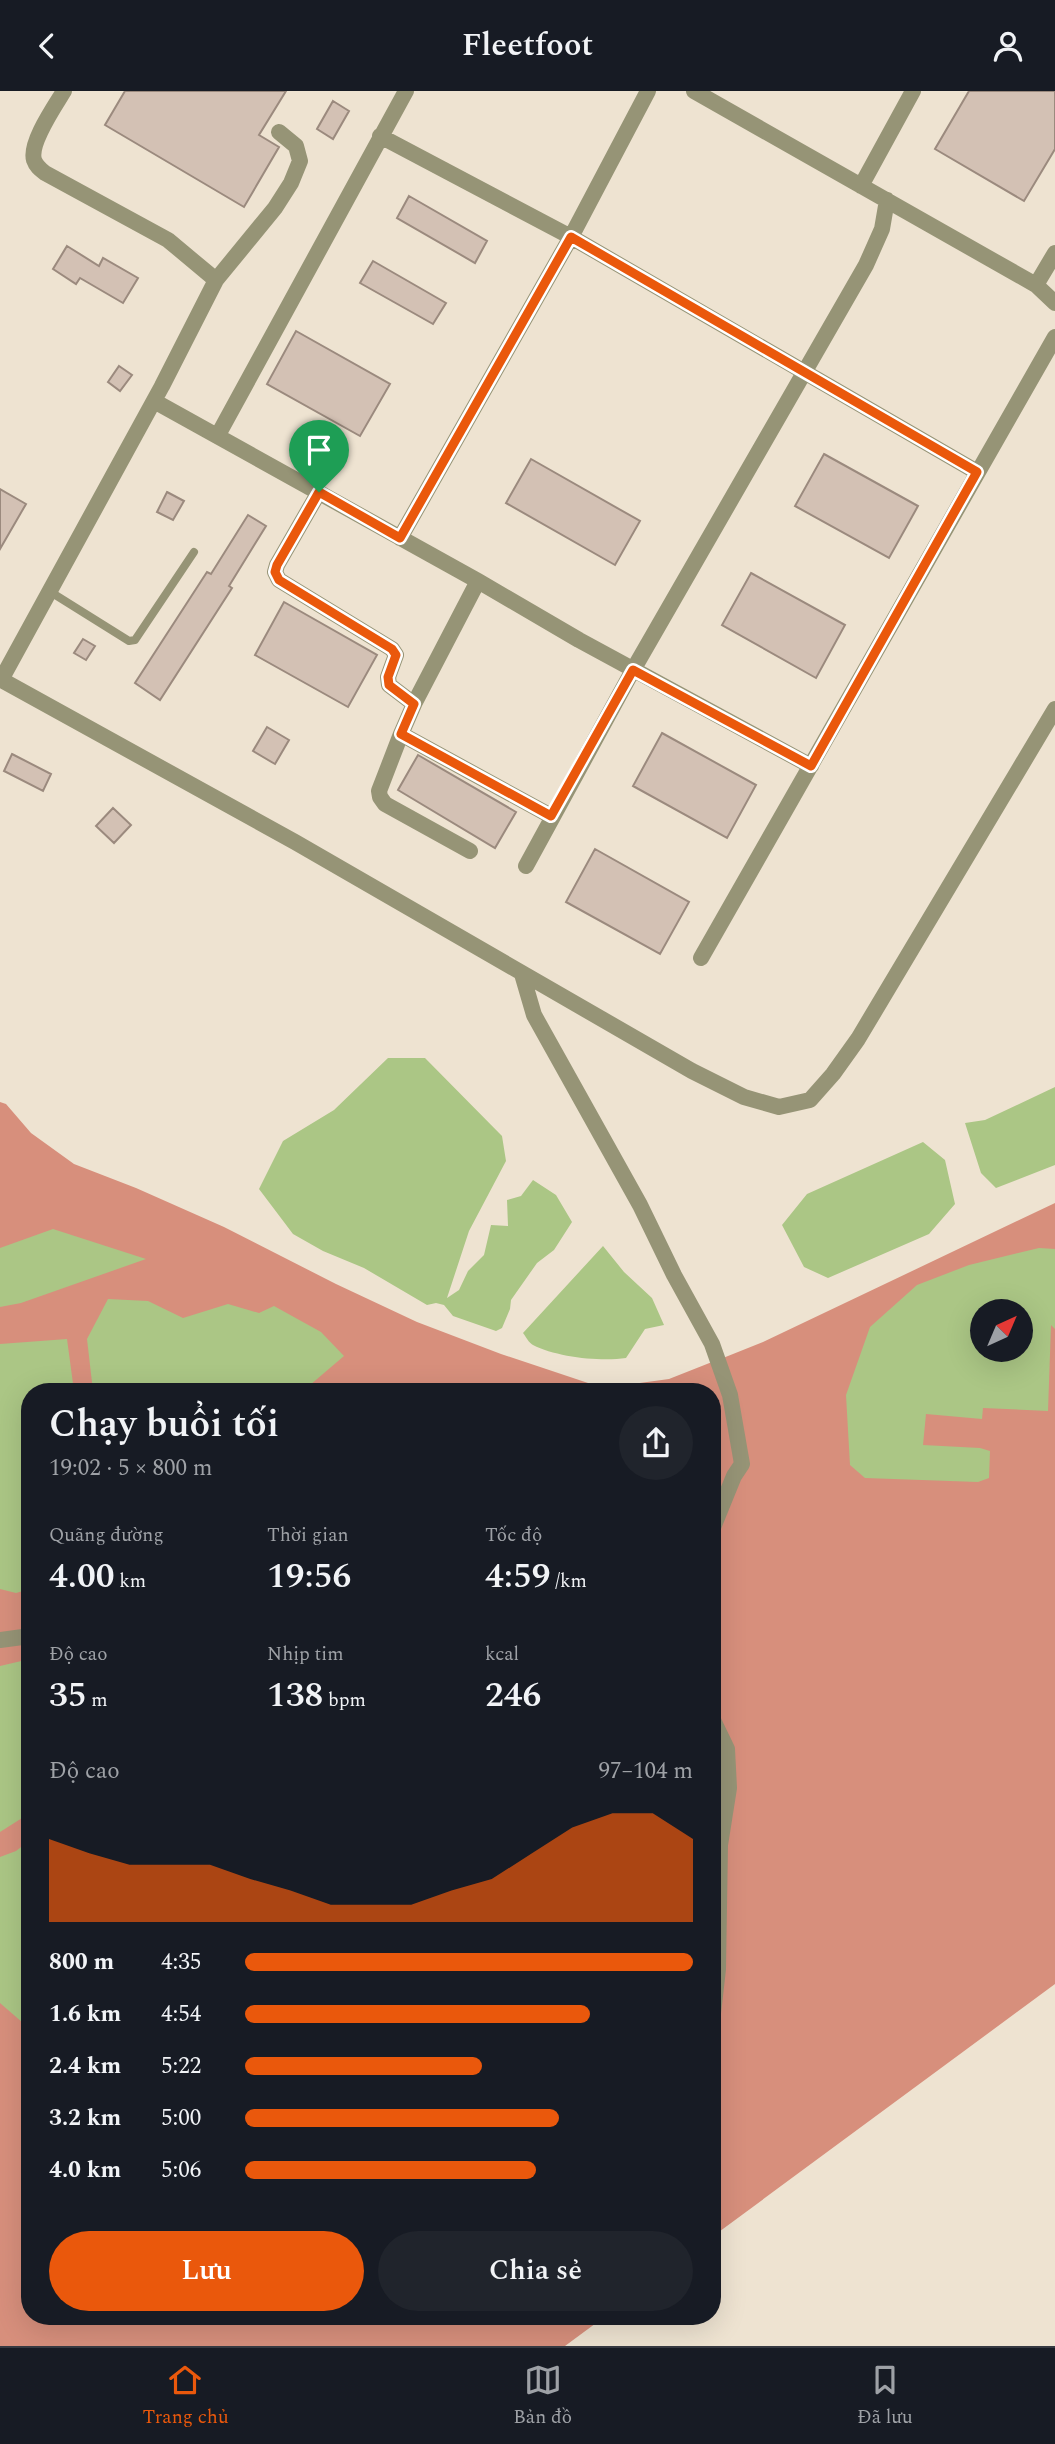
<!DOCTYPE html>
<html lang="vi">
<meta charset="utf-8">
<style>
body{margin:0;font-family:Spectral,serif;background:#20242c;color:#f1f3f6;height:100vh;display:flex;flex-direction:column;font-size:26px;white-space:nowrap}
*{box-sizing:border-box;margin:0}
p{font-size:23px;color:#9ea1a6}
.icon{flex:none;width:38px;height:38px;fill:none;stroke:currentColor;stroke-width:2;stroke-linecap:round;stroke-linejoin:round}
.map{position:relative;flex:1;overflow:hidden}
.side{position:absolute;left:21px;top:1292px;width:700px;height:942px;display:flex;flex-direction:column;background:#171b24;border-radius:28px;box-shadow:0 7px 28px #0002}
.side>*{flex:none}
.needle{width:46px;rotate:44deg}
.buttons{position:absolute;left:970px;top:1208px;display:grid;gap:14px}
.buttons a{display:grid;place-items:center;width:63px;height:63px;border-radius:50%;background:#171b24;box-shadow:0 7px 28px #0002;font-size:35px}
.pin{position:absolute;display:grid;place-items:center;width:60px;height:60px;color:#fff;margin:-72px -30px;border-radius:50% 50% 50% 0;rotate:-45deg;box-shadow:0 0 7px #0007}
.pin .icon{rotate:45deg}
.round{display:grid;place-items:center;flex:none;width:74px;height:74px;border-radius:37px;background:#20242c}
.headline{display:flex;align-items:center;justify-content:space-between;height:119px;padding:0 28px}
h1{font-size:38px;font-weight:600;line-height:52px}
.figures{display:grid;grid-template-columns:repeat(3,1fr);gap:10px;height:119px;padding:7px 28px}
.figures div{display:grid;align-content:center}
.figures b{font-size:35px;font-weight:600}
.figures small{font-size:19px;font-weight:400}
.figures p{font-size:19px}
.chart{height:196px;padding:14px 28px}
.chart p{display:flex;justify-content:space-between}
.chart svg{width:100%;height:126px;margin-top:7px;fill:#ea580c;opacity:.7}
.button{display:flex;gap:14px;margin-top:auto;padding:14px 28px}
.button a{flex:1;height:80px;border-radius:42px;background:#ea580c;color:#fff;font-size:28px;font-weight:600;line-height:80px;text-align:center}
.button a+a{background:#20242c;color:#f1f3f6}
ul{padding:0 28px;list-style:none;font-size:23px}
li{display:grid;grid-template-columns:112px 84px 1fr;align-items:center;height:52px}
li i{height:18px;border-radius:9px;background:#ea580c}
header{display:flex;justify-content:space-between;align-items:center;height:91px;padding:0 28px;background:#171b24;font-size:32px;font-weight:600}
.tabs{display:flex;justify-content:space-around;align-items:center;height:98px;border-top:2px solid #363941;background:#171b24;font-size:19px;color:#9ea1a6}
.tabs a{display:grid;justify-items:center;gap:4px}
.tabs .on{color:#ea580c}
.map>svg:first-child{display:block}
.forest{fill:#d78f7c;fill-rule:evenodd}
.water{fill:#abc685;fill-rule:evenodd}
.building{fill:#d3c1b4;stroke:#9b8a7e;stroke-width:2}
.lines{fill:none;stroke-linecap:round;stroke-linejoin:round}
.service{stroke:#969476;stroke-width:8}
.minor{stroke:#969476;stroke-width:16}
.route-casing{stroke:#fff;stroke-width:14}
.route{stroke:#ea580c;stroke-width:9}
</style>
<header><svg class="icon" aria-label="back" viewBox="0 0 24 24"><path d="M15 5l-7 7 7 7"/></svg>Fleetfoot<svg class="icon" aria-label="person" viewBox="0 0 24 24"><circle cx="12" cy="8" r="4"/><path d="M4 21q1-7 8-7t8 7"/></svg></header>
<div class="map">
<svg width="1055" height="2255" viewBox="0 0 1055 2255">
<rect width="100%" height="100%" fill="#eee3d1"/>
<path class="forest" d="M0 1011 6 1013 31 1042 74 1073 136 1097 224 1136 336 1193 417 1231 501 1263 603 1297 669 1288 712 1271 723 1306 736 1371 712 1419V1300H30V1539L0 1543Z
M1055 1112V1893L712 2146V1632L718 1626 712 1605V1458L739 1388 723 1267 763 1251ZM982 1220H1020V1258H982Z
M30 1552V2224H607L565 2255H0V1556Z"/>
<path class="water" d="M388 967H425L502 1045 506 1070 469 1140 447 1207 459 1199 468 1180 484 1164 491 1134 508 1135 507 1109 521 1105 533 1089 556 1104 572 1131 554 1159 537 1172 511 1209 510 1218 502 1237 496 1240 453 1225 444 1214 436 1212 427 1214 364 1177 323 1160 293 1143 259 1098 283 1050 334 1019Z
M1055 996V1074L996 1097 981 1082 965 1032 985 1029Z
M923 1051 945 1069 955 1113 929 1143 828 1187 804 1176 782 1134 807 1103Z
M53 1138 146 1168 21 1212 0 1216V1157Z
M603 1155 624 1181 652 1207 664 1234 645 1238 626 1267C601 1271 556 1266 533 1254 529 1252 526 1246 523 1242Z
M1039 1157 1055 1158V1238L1051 1234 1048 1320 983 1317 982 1328 926 1323 923 1354 980 1357 990 1360 989 1387 978 1391 865 1387 850 1374 846 1304 870 1236 917 1194 969 1174ZM982 1220H1020V1258H982Z
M108 1208 148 1210 183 1227 228 1213 259 1222 274 1215 321 1241 344 1265 310 1294 274 1300H93L87 1248Z
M67 1248 74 1300H30V1498L16 1502 0 1498V1253Z
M30 1568V1722L0 1741V1575Z
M30 1749V1938L0 1912V1766L16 1760Z"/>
<path class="building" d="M125 0H286L259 44 279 56 244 116 105 34Z
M969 0H1055V58L1024 110 935 58Z
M333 10 349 20 333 48 317 38Z
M409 105 487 150 475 172 397 127Z
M67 155 99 175 103 167 138 187 123 212 80 187 76 193 53 178Z
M373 170 446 212 433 233 360 192Z
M296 240 390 293 360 345 267 293Z
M119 275 132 284 120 300 108 291Z
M824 363 918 415 889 467 795 415Z
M531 368 640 430 615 474 506 412Z
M0 398 26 413 0 458Z
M167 401 184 410 173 429 157 421Z
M248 424 266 435 229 495 232 497 160 609 135 592 207 481 211 483Z
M751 482 845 534 816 587 722 534Z
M284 511 377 564 348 616 255 564Z
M83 548 95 555 86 569 74 562Z
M267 636 289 649 275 673 253 660Z
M662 642 756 694 727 747 633 695Z
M12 663 51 683 43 700 4 680Z
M418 664 516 721 495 757 398 699Z
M113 717 131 734 114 752 96 735Z
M595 758 689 811 660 863 566 811Z"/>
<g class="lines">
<path class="service" d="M49 500 129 550 135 549 194 461"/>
<path class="minor" d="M64 0C55 15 29 52 34 69 36 75 40 78 45 82L168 149 216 189
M694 0 1036 194 1055 212
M380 45 571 146 977 381
M861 95 913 0
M1036 194 1055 162
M154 310 478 490 579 549 811 675
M218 344 406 0
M319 401 277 474 275 481 279 489 392 558 396 564 388 586 389 594 414 613
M400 447 571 146 648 0
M478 490 415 611 401 643 551 725
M0 588 295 751 692 980 744 1006 779 1016 810 1009 833 983 858 948 1055 618
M1 589 162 295 216 189 275 117 291 92 300 70 296 55 279 41
M401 643 379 700 380 706 385 713 470 760
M526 775 633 579 866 174 882 138 887 109
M701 867 1055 246
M522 883 534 924 640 1114 674 1184 712 1253 730 1304 742 1373 734 1385 712 1439
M0 1549 30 1545
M712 1627 727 1658 729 1697 720 1754 718 1878 712 1931"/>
</g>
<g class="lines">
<g class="route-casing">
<path id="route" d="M571 146 977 381 811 675 633 579 551 725 401 643 414 613 389 594 388 586 396 564 392 558 279 489 275 481 277 474 319 401 400 447Z"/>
</g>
<use href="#route" class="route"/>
</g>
</svg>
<div class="buttons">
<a><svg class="needle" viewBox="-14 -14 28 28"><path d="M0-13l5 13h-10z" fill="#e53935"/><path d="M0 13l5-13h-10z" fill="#9ea1a6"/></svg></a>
</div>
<div class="pin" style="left:319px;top:401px;background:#1e9e55"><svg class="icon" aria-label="arrive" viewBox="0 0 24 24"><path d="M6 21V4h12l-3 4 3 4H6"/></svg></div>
<section class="side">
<div class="headline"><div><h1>Chạy buổi tối</h1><p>19:02 · 5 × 800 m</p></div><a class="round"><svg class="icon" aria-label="share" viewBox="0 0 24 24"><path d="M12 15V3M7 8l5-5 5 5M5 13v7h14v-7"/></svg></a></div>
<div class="figures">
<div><p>Quãng đường</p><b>4.00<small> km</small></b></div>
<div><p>Thời gian</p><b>19:56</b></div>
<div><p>Tốc độ</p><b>4:59<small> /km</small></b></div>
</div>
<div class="figures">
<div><p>Độ cao</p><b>35<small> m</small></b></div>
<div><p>Nhịp tim</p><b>138<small> bpm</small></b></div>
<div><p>kcal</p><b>246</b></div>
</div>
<div class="chart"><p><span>Độ cao</span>97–104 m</p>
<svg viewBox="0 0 160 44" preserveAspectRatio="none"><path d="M0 44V15L10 20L20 24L30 24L40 24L50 29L60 33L70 38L80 38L90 38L100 33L110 29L120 20L130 11L140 6L150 6L160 15V44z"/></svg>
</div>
<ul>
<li><b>800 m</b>4:35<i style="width:100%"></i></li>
<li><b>1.6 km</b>4:54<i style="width:77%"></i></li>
<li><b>2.4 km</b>5:22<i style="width:53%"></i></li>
<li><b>3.2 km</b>5:00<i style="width:70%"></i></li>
<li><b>4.0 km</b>5:06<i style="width:65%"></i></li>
</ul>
<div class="button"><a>Lưu</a><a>Chia sẻ</a></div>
</section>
</div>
<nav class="tabs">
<a class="on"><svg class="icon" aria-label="home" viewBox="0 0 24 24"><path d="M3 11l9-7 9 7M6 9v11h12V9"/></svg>Trang chủ</a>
<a><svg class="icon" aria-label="map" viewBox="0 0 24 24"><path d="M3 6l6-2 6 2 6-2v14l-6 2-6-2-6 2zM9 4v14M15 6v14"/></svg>Bản đồ</a>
<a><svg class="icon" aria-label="saved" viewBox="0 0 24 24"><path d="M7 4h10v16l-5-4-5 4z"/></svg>Đã lưu</a>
</nav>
